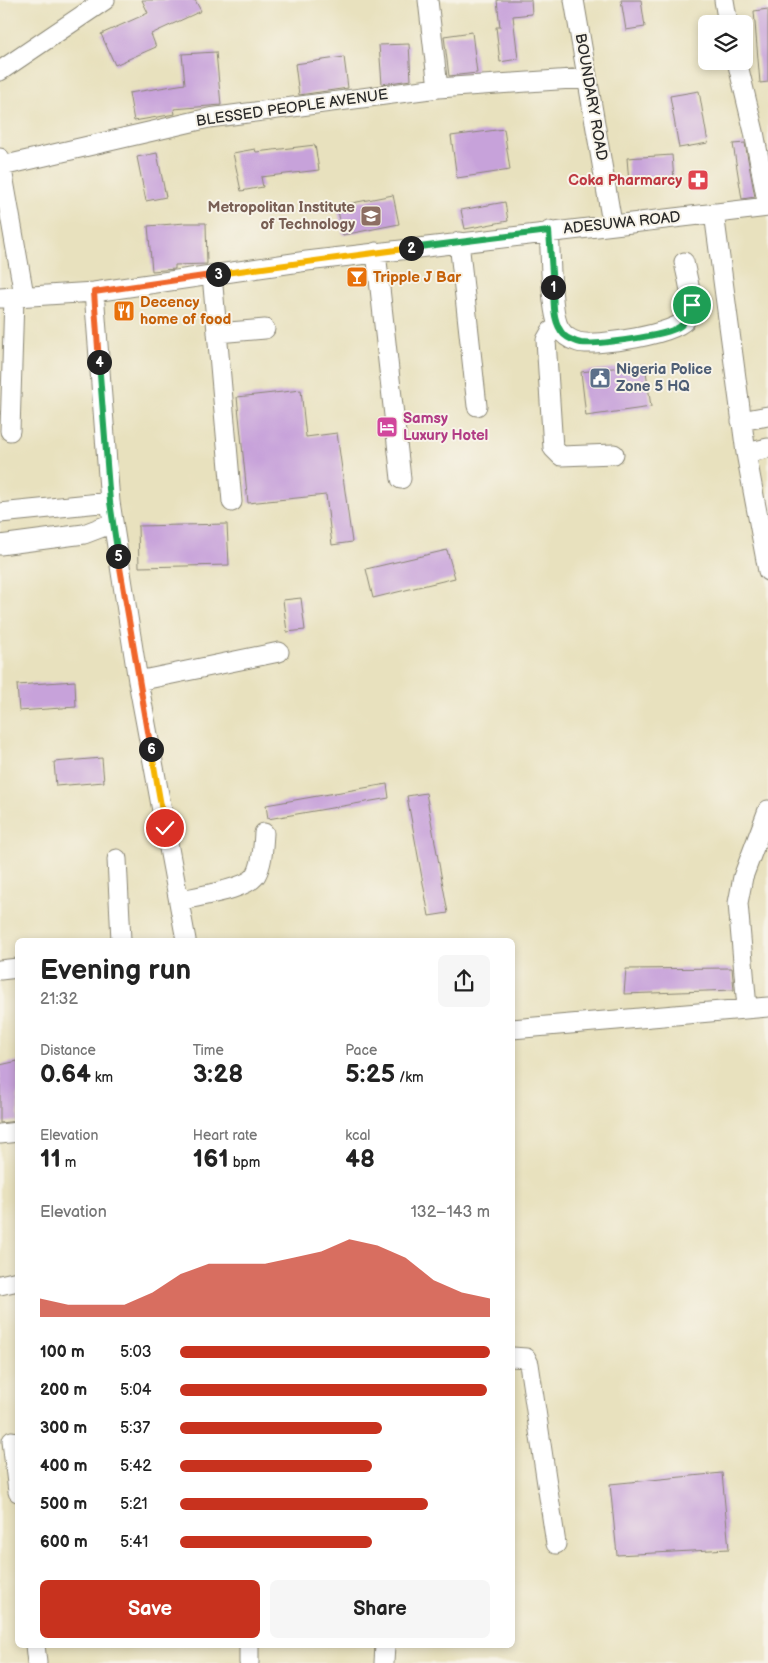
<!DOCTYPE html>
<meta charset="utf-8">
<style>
body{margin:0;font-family:"Balsamiq Sans",sans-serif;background:#f6f6f6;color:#222;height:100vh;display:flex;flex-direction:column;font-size:19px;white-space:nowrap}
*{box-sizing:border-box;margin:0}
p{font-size:16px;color:#767676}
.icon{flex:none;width:28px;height:28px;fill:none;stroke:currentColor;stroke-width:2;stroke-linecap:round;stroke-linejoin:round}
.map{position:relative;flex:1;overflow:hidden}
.details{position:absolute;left:15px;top:938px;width:500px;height:710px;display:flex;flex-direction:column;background:#fff;border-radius:8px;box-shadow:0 2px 8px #0003}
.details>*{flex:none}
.buttons{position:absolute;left:698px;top:15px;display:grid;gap:10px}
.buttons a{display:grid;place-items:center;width:55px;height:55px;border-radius:8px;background:#fff;box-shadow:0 2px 8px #0003;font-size:25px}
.pin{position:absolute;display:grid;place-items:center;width:42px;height:42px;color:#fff;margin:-21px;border:2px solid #fff;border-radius:50%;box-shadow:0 1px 5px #0007}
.km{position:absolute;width:25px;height:25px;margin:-12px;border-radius:50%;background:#222;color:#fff;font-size:14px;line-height:25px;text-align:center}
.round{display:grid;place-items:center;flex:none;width:52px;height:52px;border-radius:8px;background:#f6f6f6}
.headline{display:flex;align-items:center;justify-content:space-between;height:85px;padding:0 25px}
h1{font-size:28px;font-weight:600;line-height:38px}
.figures{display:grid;grid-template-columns:repeat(3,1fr);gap:8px;height:85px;padding:5px 25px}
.figures div{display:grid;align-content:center}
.figures b{font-size:25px;font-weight:600}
.figures small{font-size:14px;font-weight:400}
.figures p{font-size:14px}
.chart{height:140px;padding:10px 25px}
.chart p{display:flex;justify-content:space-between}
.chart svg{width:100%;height:90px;margin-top:5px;fill:#c8321e;opacity:.7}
.cta{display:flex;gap:10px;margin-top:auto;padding:10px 25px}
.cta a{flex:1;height:58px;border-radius:8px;background:#c8321e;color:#fff;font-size:20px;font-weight:600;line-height:58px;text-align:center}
.cta a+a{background:#f6f6f6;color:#222}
ul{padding:0 25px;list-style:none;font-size:16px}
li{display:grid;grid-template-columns:80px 60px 1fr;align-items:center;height:38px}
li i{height:12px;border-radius:6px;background:#c8321e}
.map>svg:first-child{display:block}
.building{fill:#c7a2da}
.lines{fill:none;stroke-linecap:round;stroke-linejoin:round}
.minor-casing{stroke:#8a8674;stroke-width:21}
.minor{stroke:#fff;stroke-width:19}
.split-1-casing{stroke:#fff;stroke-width:10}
.split-2-casing{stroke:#fff;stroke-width:10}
.split-3-casing{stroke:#fff;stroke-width:10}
.split-4-casing{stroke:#fff;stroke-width:10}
.split-5-casing{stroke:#fff;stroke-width:10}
.split-6-casing{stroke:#fff;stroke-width:10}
.split-7-casing{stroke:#fff;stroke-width:10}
.split-1{stroke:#22a559;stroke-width:6}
.split-2{stroke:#22a559;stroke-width:6}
.split-3{stroke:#f5b400;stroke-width:6}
.split-4{stroke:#f0652b;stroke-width:6}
.split-5{stroke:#22a559;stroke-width:6}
.split-6{stroke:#f0652b;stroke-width:6}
.split-7{stroke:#f5b400;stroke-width:6}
.labels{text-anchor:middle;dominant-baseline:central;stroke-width:4;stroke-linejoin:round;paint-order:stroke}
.street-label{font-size:15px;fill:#2b2b2b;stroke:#f7f3e8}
.health-label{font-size:15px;font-weight:bold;fill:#be3a42;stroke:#f7f3e8;text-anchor:end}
.education-label{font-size:15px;font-weight:bold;fill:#785e54;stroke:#f7f3e8;text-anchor:end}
.food-label{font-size:15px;font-weight:bold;fill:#c56008;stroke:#f7f3e8;text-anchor:start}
.service-label{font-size:15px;font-weight:bold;fill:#4e5e75;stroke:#f7f3e8;text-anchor:start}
.hotel-label{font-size:15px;font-weight:bold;fill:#b23c85;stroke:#f7f3e8;text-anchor:start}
</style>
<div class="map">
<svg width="768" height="1663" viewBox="0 0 768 1663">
<rect width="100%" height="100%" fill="#f7f3e8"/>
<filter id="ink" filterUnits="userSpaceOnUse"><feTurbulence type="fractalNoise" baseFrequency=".02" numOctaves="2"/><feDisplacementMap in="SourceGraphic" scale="10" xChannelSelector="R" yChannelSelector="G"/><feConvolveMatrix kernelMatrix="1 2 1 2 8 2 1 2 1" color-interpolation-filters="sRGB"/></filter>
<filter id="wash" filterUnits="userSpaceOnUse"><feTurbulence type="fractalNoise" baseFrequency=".0096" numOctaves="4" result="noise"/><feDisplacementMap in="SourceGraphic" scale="20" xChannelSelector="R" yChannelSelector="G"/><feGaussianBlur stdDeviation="1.12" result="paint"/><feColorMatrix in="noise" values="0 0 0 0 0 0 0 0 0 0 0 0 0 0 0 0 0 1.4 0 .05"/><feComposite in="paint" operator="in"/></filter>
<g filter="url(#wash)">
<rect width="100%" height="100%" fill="#e8e1be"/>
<g id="blocks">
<path class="building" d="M142 0H195L201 11 151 34 156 47 115 65 101 34 148 13Z
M497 0H531L532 14 513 16 518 59 500 62 496 27H500Z
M621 0H641L645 27 626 30Z
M768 9V82L760 83 754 11Z
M472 32 477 73 449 76 444 36Z
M409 44 411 80 382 84 379 45Z
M216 52 221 105 174 109 175 114 134 121 129 93 185 84 182 54Z
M344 57 348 88 299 95 295 64Z
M699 91 708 143 679 148 670 96Z
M504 129 510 170 457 178 451 136Z
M745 143 755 197 742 199 733 144Z
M315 145 319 170 261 177 263 187 241 191 233 153 255 149 256 152Z
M157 153 166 197 146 201 137 157Z
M672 155 674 180 629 183 627 158Z
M393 195 399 224 343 235 337 206Z
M505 202 508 221 465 229 461 210Z
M185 223H206L207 264 175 265V269L152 271 148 226Z
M645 364 651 407 586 416 581 372Z
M301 390 306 437 337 433 352 542 332 545 326 495 248 503 237 397Z
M227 524 229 565 139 567 138 526Z
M447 550 455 578 373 598 366 569Z
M301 598 305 630 287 632 283 600Z
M75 681 76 707 19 711 17 685Z
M102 758 104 782 56 786 54 762Z
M387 784 389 798 268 819 266 805Z
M426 793 448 913 429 916 407 796Z
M732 968 734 990 624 994 626 969Z
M18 1061V1121L0 1123V1065Z
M722 1473 729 1549 617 1555 610 1484Z"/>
</g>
</g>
<g filter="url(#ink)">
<use href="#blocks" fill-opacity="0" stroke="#8a8674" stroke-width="1"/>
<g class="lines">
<g class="minor-casing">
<path id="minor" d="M428 0 438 88
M574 0 612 223
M724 0 728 24
M0 71 105 0
M0 158 24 295
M2 166 209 118 438 88 587 78
M714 213 746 453 768 571
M549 231C551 252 550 315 560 329 564 336 571 340 578 342 595 347 679 334 687 318 696 303 687 279 684 262
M459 242 477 406
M376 252 401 479
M212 275 232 502
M94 292 110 502 138 681 186 940
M0 298 94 292 307 261 768 207 754 132 737 61
M558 328 551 331 546 340 553 448 561 456 614 454
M217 333 265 329
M741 421 768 416
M10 431 14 297
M746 453 768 448
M0 513 110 502
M0 545 84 534 113 523
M138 681 279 652
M117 859 121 940
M179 901C196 896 247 890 256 875 263 863 263 846 264 833
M0 970 18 968
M747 1008 738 903 743 877 768 810
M512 1029 768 1007
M0 1134 18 1132
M0 1285 18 1281
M512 1357 526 1358 529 1364 556 1544
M12 1441 18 1492
M35 1645 37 1663
M249 1645V1663
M384 1663 385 1645"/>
</g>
<use href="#minor" class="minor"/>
</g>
</g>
<g class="lines" filter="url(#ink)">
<g class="split-1-casing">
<path id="split-1" d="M553 287C554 303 552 322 564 335 567 338 576 342 581 343 597 345 665 336 679 327 687 322 689 314 692 305"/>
</g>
<g class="split-2-casing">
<path id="split-2" d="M411 248 549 231 553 287"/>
</g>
<g class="split-3-casing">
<path id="split-3" d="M218 274 411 248"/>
</g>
<g class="split-4-casing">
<path id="split-4" d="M99 362 94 292 218 274"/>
</g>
<g class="split-5-casing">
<path id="split-5" d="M99 362 110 502 118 556"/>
</g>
<g class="split-6-casing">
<path id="split-6" d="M118 556 151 749"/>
</g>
<g class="split-7-casing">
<path id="split-7" d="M151 749 165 828"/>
</g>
<use href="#split-1" class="split-1"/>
<use href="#split-2" class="split-2"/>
<use href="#split-3" class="split-3"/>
<use href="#split-4" class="split-4"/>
<use href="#split-5" class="split-5"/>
<use href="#split-6" class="split-6"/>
<use href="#split-7" class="split-7"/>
</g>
<defs>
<g id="pharmacy-square" transform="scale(1.125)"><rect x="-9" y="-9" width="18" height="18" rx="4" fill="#e0444e" stroke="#f7f3e8"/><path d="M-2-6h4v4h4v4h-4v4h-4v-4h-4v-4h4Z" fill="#fff"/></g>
<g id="school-square" transform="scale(1.125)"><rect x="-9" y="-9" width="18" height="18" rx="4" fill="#8d6e63" stroke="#f7f3e8"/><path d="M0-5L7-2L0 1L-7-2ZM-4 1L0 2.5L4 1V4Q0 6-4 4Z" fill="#fff"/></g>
<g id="bar-square" transform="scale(1.125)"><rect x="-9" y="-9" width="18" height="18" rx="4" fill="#e8710a" stroke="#f7f3e8"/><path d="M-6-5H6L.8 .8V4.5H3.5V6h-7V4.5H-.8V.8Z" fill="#fff"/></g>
<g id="restaurant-square" transform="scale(1.125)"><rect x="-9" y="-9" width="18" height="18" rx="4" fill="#e8710a" stroke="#f7f3e8"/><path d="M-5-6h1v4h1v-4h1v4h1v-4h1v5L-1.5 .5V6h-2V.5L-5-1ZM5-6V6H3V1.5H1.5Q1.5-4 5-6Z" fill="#fff"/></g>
<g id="civic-square" transform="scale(1.125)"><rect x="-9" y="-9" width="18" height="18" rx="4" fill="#5c6f8a" stroke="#f7f3e8"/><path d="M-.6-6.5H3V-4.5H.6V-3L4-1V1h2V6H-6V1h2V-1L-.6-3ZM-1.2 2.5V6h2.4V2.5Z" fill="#fff"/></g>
<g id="hotel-square" transform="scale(1.125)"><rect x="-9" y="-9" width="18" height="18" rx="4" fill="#d1479c" stroke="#f7f3e8"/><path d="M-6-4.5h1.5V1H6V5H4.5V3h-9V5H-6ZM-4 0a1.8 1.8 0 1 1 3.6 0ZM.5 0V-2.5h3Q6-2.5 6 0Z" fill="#fff"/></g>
</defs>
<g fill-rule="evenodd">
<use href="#pharmacy-square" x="698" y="180"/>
<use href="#school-square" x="371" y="216"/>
<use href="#bar-square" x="357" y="277"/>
<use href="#restaurant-square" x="124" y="311"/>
<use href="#civic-square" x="600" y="378"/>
<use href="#hotel-square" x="387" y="427"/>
</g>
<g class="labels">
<g class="street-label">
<text transform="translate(591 97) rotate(80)">BOUNDARY ROAD</text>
<text transform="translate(292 108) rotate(-8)">BLESSED PEOPLE AVENUE</text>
<text transform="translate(622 223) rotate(-6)">ADESUWA ROAD</text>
</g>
<g class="health-label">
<text x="682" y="180">Coka Pharmarcy</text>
</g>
<g class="education-label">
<text x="355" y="207">Metropolitan Institute<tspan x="355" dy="17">of Technology</tspan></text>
</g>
<g class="food-label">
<text x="373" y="277">Tripple J Bar</text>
<text x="140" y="302">Decency<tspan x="140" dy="17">home of food</tspan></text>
</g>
<g class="service-label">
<text x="616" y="369">Nigeria Police<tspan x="616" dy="17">Zone 5 HQ</tspan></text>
</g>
<g class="hotel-label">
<text x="403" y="418">Samsy<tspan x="403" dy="17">Luxury Hotel</tspan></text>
</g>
</g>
</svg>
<div class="buttons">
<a><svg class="icon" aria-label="layers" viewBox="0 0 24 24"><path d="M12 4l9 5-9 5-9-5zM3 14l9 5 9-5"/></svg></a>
</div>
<div class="pin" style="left:692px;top:305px;background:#1e9e55"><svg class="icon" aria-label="arrive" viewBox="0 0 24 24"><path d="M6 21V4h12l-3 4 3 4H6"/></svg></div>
<div class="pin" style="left:165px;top:828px;background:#d93025"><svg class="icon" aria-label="check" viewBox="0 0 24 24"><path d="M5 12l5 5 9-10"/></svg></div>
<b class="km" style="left:553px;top:287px">1</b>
<b class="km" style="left:411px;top:248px">2</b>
<b class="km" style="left:218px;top:274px">3</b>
<b class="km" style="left:99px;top:362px">4</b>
<b class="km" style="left:118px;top:556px">5</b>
<b class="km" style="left:151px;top:749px">6</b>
<section class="details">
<div class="headline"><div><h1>Evening run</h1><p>21:32</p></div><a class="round"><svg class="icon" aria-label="share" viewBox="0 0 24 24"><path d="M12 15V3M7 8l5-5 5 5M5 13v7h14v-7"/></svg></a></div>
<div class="figures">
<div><p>Distance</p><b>0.64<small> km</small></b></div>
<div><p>Time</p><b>3:28</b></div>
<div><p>Pace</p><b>5:25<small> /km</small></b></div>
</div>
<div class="figures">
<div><p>Elevation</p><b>11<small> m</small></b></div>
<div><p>Heart rate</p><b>161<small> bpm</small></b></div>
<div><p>kcal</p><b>48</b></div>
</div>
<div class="chart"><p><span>Elevation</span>132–143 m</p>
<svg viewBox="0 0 160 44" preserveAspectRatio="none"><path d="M0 44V35L10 38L20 38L30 38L40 32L50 23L60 18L70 18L80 18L90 15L100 12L110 6L120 9L130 15L140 26L150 32L160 35V44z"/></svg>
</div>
<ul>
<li><b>100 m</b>5:03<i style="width:100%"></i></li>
<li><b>200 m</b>5:04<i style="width:99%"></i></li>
<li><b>300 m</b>5:37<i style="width:65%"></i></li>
<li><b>400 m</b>5:42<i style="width:62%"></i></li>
<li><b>500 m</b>5:21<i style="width:80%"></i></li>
<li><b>600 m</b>5:41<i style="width:62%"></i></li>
</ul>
<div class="cta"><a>Save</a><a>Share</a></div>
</section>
</div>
